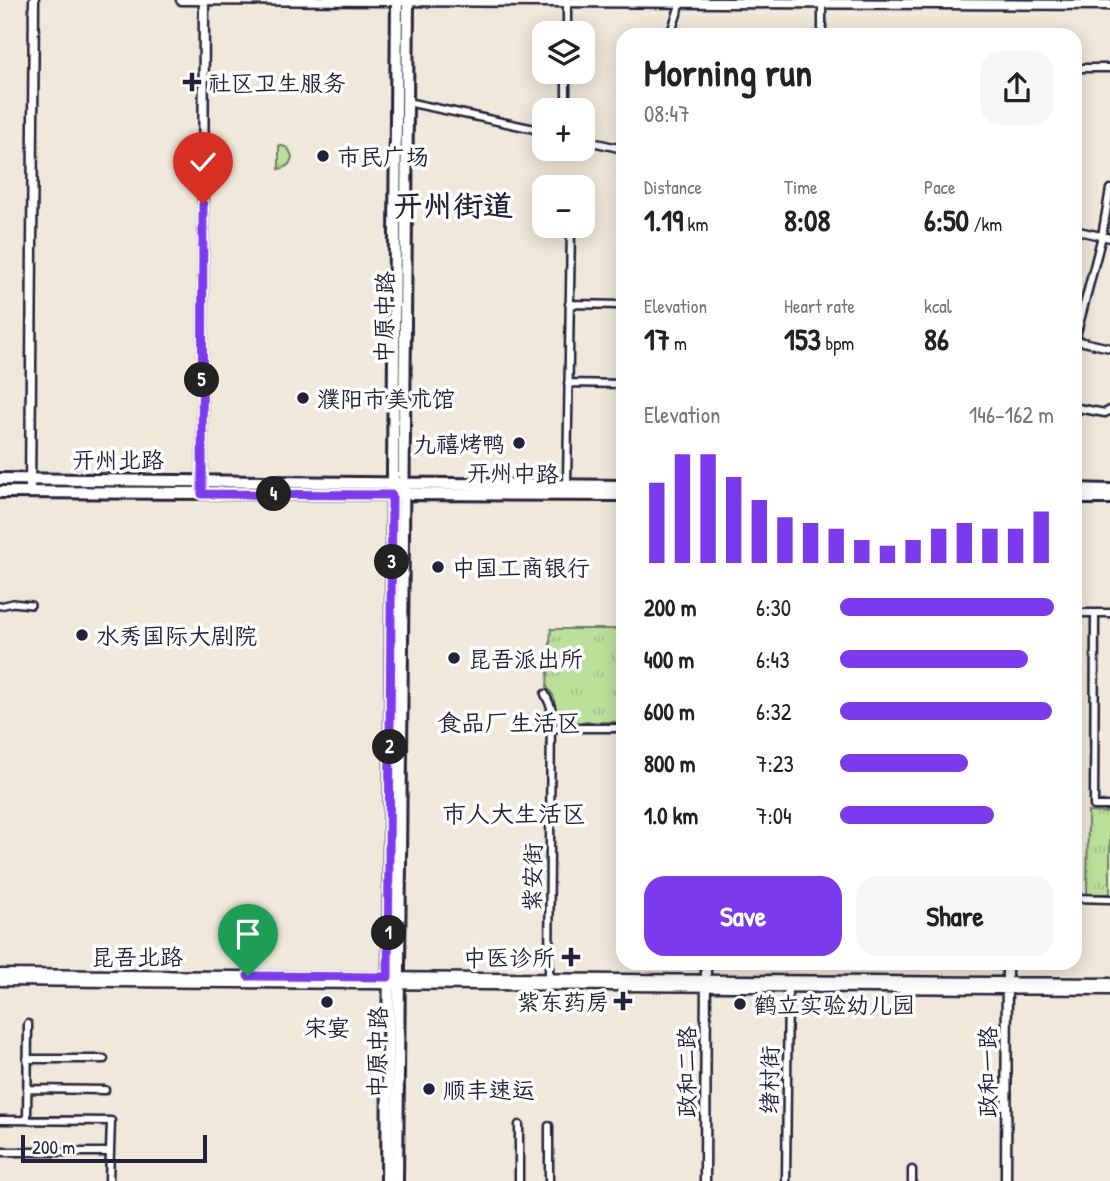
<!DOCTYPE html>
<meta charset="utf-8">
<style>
body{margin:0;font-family:"Patrick Hand","LXGW WenKai TC",sans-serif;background:#f6f6f6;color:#222;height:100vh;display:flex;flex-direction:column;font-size:26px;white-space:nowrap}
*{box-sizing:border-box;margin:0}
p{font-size:23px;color:#767676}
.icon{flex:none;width:38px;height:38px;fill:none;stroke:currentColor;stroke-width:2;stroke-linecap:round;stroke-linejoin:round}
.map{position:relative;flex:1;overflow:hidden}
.side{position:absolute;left:616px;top:28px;width:466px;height:942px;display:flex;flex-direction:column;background:#fff;border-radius:21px;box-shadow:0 4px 18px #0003}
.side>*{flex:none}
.tools{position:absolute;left:532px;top:21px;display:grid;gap:14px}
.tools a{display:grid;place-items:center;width:63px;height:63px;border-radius:14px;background:#fff;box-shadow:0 4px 18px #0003;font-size:35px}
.scale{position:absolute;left:21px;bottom:18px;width:186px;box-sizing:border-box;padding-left:7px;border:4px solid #22223b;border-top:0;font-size:19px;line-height:24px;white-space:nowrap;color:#22223b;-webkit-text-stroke:5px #fff;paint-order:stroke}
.pin{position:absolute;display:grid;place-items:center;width:60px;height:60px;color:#fff;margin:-72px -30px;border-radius:50% 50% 50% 0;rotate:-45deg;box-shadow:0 0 7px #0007}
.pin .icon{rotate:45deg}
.km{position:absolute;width:35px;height:35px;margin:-18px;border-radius:50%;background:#222;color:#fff;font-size:19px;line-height:35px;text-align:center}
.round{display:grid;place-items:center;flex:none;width:74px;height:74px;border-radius:21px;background:#f6f6f6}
.headline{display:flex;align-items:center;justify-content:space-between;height:119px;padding:0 28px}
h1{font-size:38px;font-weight:700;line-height:52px}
.metrics{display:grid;grid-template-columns:repeat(3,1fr);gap:10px;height:119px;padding:7px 28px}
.metrics div{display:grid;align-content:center}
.metrics b{font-size:30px;font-weight:700}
.metrics small{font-size:19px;font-weight:400}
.metrics p{font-size:19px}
.chart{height:196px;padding:14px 28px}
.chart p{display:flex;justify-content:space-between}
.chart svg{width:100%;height:126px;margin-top:7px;stroke:#7c3aed;stroke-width:6}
.button{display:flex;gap:14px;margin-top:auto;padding:14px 28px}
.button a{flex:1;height:80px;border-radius:21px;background:#7c3aed;color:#fff;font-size:28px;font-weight:700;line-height:80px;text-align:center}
.button a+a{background:#f6f6f6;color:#222}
ul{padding:0 28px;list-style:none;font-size:23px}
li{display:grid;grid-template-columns:112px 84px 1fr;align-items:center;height:52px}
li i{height:18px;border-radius:9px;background:#7c3aed}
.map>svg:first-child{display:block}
.grass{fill:url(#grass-tufts);stroke:#6e816a;stroke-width:2}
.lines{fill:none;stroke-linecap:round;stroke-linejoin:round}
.pedestrian-casing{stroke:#22223b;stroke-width:10}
.minor-casing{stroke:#22223b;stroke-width:11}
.tertiary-casing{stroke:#22223b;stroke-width:13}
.primary-casing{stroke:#22223b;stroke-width:16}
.pedestrian{stroke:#fff;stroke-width:5}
.minor{stroke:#fff;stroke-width:6}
.tertiary{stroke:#fff;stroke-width:8}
.primary{stroke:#fff;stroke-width:10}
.route-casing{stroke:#fff;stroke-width:14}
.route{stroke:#7c3aed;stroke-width:9}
.poi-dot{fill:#22223b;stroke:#fff;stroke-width:2.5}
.labels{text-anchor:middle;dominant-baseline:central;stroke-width:7;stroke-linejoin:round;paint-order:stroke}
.poi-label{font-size:23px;fill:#22223b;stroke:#fff;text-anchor:start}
.street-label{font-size:23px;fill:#22223b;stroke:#fff}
.neighbourhood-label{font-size:24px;fill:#22223b;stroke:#fff}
.district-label{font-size:30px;font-weight:bold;fill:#22223b;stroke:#fff}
</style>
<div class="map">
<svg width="1110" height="1181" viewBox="0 0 1110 1181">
<defs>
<pattern id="grass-tufts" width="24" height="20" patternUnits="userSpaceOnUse" patternTransform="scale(1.75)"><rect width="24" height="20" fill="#bbe09a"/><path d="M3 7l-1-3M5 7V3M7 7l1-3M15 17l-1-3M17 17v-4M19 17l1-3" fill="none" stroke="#a0c086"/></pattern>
</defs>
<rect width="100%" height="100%" fill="#f0e8da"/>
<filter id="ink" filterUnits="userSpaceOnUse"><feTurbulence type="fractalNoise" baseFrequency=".0143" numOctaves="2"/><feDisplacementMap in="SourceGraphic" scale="14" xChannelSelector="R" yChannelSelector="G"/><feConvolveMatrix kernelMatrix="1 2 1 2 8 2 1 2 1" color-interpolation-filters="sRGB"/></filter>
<g filter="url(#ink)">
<path class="grass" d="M279 145 288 148 292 156C291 164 287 168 279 169Z
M551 629H620L623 641V722H558L553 695 547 687Z
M1088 812 1110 813V894H1087Z"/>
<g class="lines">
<g class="pedestrian-casing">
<path id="pedestrian" d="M0 606 13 603 31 605"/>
</g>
<g class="minor-casing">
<path id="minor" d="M567 33V1
M670 35 681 2
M822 35V3
M1074 68H1110
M407 102 544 131
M566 110V72
M583 140 623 149
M577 187 578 182
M1074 230 1110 238
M569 304 623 305
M1074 340 1110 348
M1075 340 1102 236 1110 189
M568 383 623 384
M1074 417 1078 408 1105 413 1110 410
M567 485 571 226
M1074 613H1110
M1095 613 1094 806H1110
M545 694 551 707 549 978
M551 728H623
M1074 898 1110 899
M27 1059H104
M27 1089 105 1090
M0 1120 111 1121 109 1181
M27 1120 28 1024
M0 1152H109
M519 1181V1125
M549 1181V1126
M786 1181 788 983
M912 1181V1170"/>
</g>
<g class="tertiary-casing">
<path id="tertiary" d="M181 0 1110 5
M202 487 204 0
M30 492 34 0
M0 974 1110 983
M0 981 1110 990
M705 1181 706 962
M1006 1181 1007 962"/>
</g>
<g class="primary-casing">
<path id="primary" d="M0 479 623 486
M1074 489 1110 490
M0 492 623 495
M1074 498H1110
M387 1181 397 0
M397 1181 408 0"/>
</g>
<use href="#pedestrian" class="pedestrian"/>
<use href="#minor" class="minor"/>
<use href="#tertiary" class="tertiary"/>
<use href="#primary" class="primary"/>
</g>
</g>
<g class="lines" filter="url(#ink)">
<g class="route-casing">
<path id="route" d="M203 204 202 494 392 495 388 977 248 976"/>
</g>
<use href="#route" class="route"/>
</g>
<g class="poi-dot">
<path d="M188.5 71.5h7v7h7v7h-7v7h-7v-7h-7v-7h7z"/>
<circle cx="323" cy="156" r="7"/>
<circle cx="303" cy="398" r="7"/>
<circle cx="519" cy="443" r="7"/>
<circle cx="438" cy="567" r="7"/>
<circle cx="82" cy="635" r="7"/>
<circle cx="454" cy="658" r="7"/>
<path d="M567.5 946.5h7v7h7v7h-7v7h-7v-7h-7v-7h7z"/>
<path d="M619.5 990.5h7v7h7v7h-7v7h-7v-7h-7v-7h7z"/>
<circle cx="327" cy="1002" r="7"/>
<circle cx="740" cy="1004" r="7"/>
<circle cx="429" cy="1089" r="7"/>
</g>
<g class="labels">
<g class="poi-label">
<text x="208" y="82">社区卫生服务</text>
<text x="337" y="156">市民广场</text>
<text x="317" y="398">濮阳市美术馆</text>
<text x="505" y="443" text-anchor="end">九禧烤鸭</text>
<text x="452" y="567">中国工商银行</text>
<text x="96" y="635">水秀国际大剧院</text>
<text x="468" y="658">昆吾派出所</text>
<text x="555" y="957" text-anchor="end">中医诊所</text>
<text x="609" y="1001" text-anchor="end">紫东药房</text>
<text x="754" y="1004">鹤立实验幼儿园</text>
<text x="327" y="1027" text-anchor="middle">宋宴</text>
<text x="443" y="1089">顺丰速运</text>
</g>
<g class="street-label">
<text transform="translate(384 317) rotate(-89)">中原中路</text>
<text x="118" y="459">开州北路</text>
<text transform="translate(513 473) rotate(1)">开州中路</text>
<text transform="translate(532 877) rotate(-89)">紫安街</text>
<text x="137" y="956">昆吾北路</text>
<text transform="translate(377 1052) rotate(-89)">中原中路</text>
<text transform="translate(686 1072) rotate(-90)">政和二路</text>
<text transform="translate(987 1072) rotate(-90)">政和一路</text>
<text transform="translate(769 1080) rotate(-89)">绪村街</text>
</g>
<g class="neighbourhood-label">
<text x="509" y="722">食品厂生活区</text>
<text x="514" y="813">市人大生活区</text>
</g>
<g class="district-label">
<text x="453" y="205">开州街道</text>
</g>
</g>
</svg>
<div class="tools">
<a><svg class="icon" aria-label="layers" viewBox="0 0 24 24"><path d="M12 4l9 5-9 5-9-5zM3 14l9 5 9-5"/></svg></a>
<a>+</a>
<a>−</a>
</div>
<div class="scale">200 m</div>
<div class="pin" style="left:248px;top:976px;background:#1e9e55"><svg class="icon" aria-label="arrive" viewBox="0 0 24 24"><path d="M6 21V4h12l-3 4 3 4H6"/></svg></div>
<div class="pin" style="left:203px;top:204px;background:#d93025"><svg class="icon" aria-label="check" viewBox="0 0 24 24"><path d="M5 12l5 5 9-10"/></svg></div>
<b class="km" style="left:389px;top:933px">1</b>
<b class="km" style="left:390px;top:747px">2</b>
<b class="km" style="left:392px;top:562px">3</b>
<b class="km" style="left:274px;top:494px">4</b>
<b class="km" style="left:202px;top:380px">5</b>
<section class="side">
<div class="headline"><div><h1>Morning run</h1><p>08:47</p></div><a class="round"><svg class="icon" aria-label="share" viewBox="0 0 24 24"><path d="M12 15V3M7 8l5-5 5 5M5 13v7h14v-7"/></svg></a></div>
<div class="metrics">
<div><p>Distance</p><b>1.19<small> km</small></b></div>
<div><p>Time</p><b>8:08</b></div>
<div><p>Pace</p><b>6:50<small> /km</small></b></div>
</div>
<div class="metrics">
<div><p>Elevation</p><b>17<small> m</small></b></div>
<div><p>Heart rate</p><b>153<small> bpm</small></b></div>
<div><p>kcal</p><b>86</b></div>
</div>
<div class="chart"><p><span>Elevation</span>146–162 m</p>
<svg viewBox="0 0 160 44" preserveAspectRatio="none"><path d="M5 44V16M15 44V6M25 44V6M35 44V14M45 44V22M55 44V28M65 44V30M75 44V32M85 44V36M95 44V38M105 44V36M115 44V32M125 44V30M135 44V32M145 44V32M155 44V26"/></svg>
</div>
<ul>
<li><b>200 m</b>6:30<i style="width:100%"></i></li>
<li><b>400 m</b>6:43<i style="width:88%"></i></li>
<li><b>600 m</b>6:32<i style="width:99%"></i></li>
<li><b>800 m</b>7:23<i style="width:60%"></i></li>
<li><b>1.0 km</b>7:04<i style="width:72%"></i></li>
</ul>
<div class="button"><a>Save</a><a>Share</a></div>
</section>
</div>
